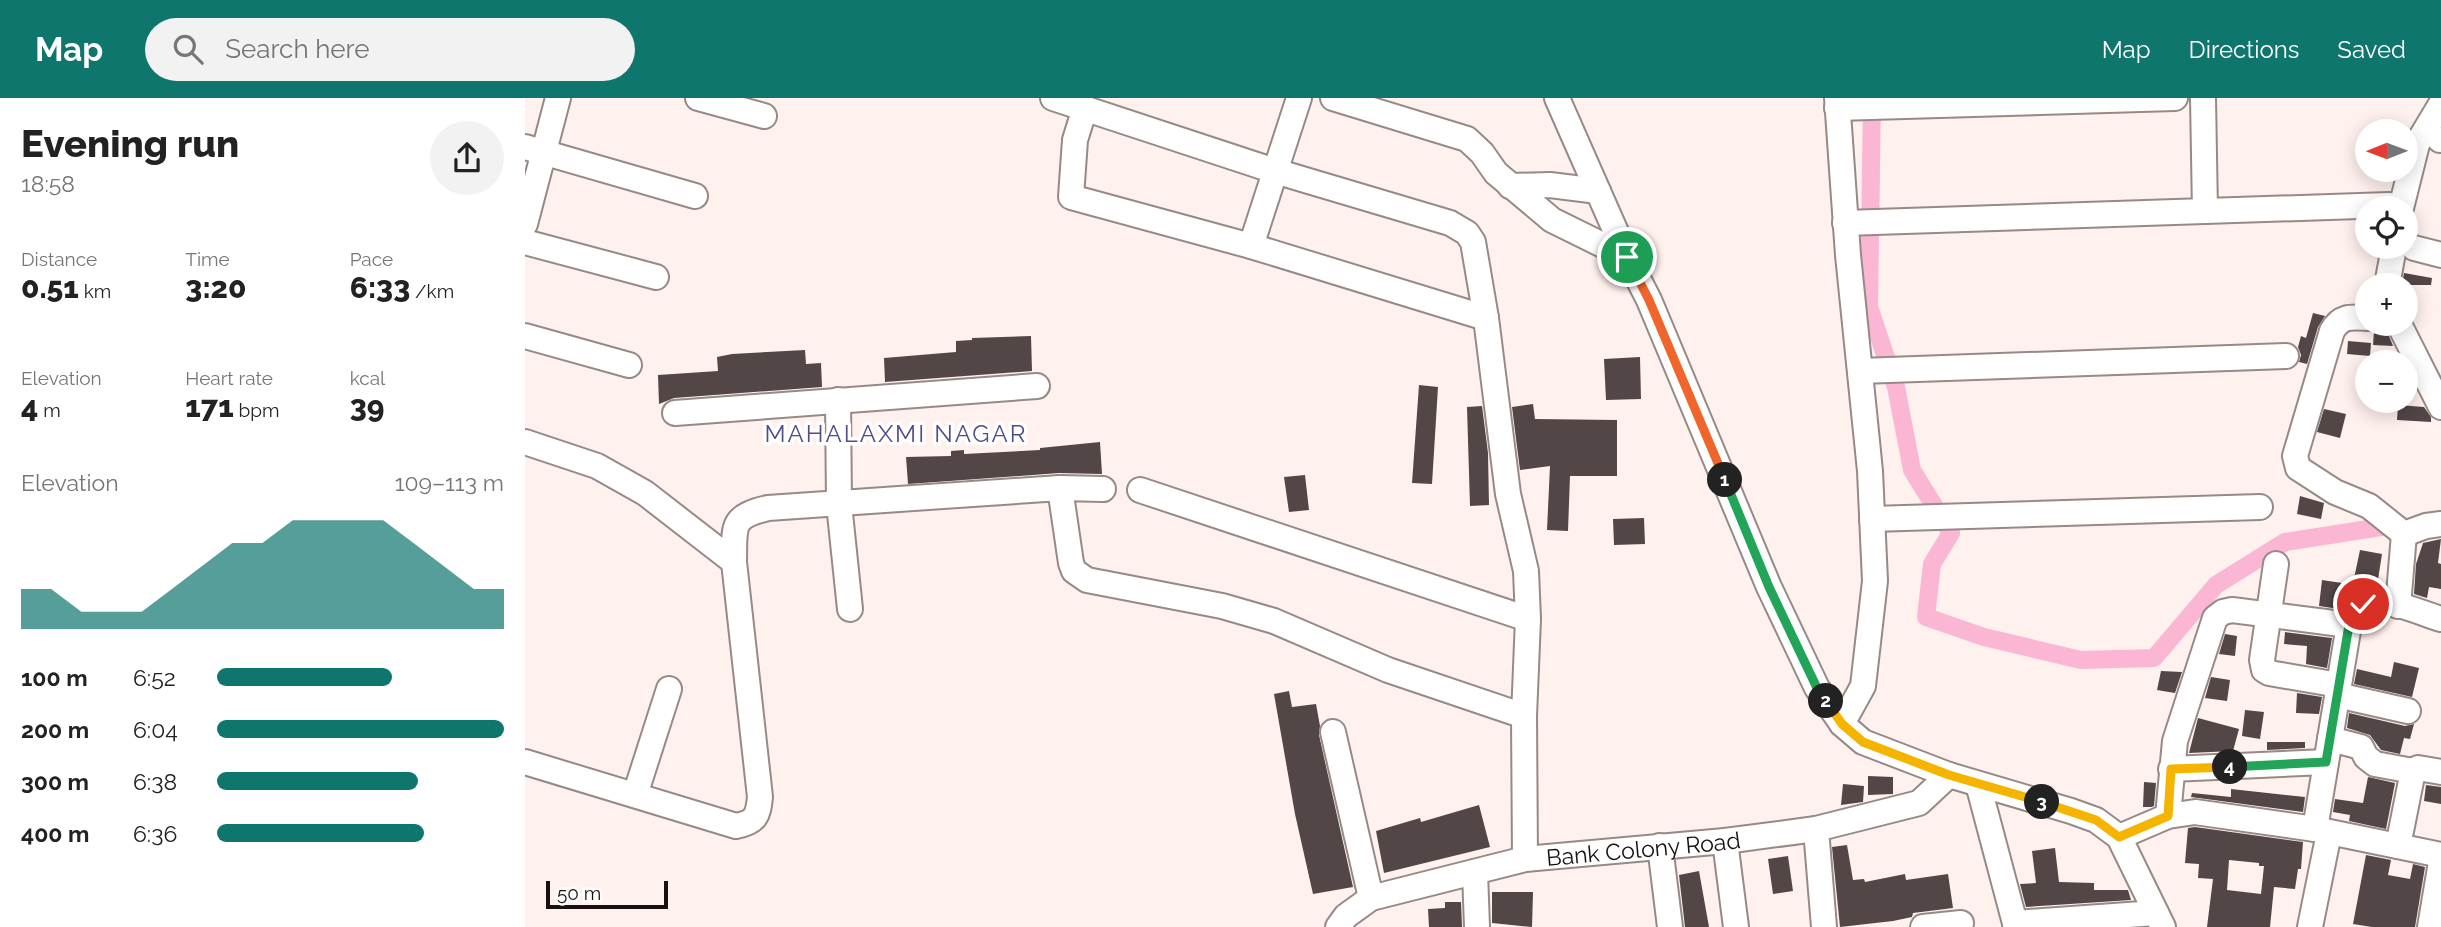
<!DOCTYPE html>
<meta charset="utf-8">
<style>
body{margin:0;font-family:Raleway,sans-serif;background:#f2f2f2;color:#222;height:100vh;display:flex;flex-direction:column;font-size:26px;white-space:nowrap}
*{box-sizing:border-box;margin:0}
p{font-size:23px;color:#767676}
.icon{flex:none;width:38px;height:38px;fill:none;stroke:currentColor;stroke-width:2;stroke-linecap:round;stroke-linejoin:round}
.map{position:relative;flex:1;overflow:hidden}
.details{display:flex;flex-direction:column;background:#fff;width:525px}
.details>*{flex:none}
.needle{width:46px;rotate:269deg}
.buttons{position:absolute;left:1830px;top:21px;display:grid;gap:14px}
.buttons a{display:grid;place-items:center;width:63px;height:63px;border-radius:50%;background:#fff;box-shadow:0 4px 18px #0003;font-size:35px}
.scale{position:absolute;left:21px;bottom:18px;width:122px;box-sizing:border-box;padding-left:7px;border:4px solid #171211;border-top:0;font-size:19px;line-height:24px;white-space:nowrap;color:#171211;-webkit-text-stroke:5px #fff;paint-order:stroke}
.pin{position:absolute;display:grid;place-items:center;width:60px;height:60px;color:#fff;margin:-30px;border:4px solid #fff;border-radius:50%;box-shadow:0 2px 7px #0007}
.km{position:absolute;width:35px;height:35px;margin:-18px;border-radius:50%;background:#222;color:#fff;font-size:19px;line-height:35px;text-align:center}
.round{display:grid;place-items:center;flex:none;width:74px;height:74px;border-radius:37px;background:#f2f2f2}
.head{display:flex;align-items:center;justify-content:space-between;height:119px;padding:0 21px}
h1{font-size:38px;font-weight:800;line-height:52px}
.stats{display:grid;grid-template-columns:repeat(3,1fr);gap:10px;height:119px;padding:7px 21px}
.stats div{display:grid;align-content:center}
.stats b{font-size:30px;font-weight:800}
.stats small{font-size:19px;font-weight:400}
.stats p{font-size:19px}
.chart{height:196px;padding:14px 21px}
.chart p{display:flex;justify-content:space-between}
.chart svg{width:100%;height:126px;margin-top:7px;fill:#0f766e;opacity:.7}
ul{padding:0 21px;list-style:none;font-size:23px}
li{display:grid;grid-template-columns:112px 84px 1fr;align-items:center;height:52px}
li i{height:18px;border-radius:9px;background:#0f766e}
header{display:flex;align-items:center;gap:42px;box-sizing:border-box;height:98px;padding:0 35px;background:#0f766e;color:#fff}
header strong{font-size:33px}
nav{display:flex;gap:38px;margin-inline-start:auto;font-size:24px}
.search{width:490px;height:63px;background:#f2f2f2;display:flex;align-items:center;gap:18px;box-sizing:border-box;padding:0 24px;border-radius:38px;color:#767676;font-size:26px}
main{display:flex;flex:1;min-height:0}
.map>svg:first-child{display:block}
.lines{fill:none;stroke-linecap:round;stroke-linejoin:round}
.canal{stroke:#fbb6d4;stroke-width:18}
.building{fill:#524647;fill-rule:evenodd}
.minor-casing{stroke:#968a86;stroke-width:28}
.minor{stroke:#fff;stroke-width:24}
.split-1-casing{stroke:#fff;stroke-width:14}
.split-2-casing{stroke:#fff;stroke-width:14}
.split-3-casing{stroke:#fff;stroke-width:14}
.split-4-casing{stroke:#fff;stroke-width:14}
.split-5-casing{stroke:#fff;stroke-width:14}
.split-1{stroke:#f0652b;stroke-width:9}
.split-2{stroke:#22a559;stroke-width:9}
.split-3{stroke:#f5b400;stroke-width:9}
.split-4{stroke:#f5b400;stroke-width:9}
.split-5{stroke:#22a559;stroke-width:9}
.labels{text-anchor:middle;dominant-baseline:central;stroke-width:7;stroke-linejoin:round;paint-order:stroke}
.street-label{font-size:23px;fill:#171211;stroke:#fff}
.neighbourhood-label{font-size:24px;letter-spacing:2px;fill:#4e4d8b;stroke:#fff}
</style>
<header>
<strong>Map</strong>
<div class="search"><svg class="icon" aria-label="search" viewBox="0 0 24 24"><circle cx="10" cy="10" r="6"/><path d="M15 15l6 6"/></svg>Search here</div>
<nav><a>Map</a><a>Directions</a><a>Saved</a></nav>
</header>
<main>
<section class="details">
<div class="head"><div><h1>Evening run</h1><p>18:58</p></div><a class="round"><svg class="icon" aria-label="share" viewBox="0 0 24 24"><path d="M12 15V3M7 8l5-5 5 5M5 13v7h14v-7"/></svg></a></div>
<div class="stats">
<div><p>Distance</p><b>0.51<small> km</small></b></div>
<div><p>Time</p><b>3:20</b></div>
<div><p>Pace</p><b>6:33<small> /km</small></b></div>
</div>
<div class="stats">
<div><p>Elevation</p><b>4<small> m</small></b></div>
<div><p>Heart rate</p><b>171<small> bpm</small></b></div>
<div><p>kcal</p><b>39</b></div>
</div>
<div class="chart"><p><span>Elevation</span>109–113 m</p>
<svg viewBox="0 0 160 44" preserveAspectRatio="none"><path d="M0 44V30L10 30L20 38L30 38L40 38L50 30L60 22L70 14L80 14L90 6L100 6L110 6L120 6L130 14L140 22L150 30L160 30V44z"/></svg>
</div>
<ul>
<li><b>100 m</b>6:52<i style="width:61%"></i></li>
<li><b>200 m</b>6:04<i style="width:100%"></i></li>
<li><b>300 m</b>6:38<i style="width:70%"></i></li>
<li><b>400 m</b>6:36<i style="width:72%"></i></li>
</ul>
</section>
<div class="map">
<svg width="1916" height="829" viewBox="0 0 1916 829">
<rect width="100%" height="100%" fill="#fff1ed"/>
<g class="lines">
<path class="canal" d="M1347 0 1344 209 1371 289 1387 372 1426 435 1407 466 1401 519 1459 539 1556 562 1629 560 1691 487 1760 444 1875 426"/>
</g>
<path class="building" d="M1879 175 1907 180 1906 187H1877Z
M1788 215 1800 218 1793 229 1782 266 1774 264 1776 257 1773 249 1776 238 1781 240Z
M1856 226H1859L1868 248 1848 247 1849 233Z
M506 238 507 273 360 284 359 260 431 254V243L447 242V240Z
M1823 243 1846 245 1845 258 1822 256Z
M280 252 281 266 296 265 297 289 149 300 134 306 133 277 193 273 192 259 207 256Z
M1115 259 1116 301 1081 302 1079 261Z
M894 287 913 289 907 386 887 385Z
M1008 306 1010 321 1092 322V378H1045L1043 433 1022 432 1025 368 995 372 987 309Z
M1873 307 1899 309 1906 319V324L1872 322Z
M957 308 963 355 964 407 945 408 942 309Z
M1799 311 1821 316 1815 340 1792 334Z
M575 344 577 376 534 375 383 386 381 359 426 358V353L439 352V356L515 352V350Z
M780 377 784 412 764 414 759 379Z
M1775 398 1799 405 1796 421 1772 416Z
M1119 420 1120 446 1089 447 1088 421Z
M1916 441 1913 465 1916 466V491L1904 489 1902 500 1889 496 1891 466 1898 445Z
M1835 452 1857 456 1852 488 1833 491 1827 490Z
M1797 482 1817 485 1814 511 1794 508Z
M1760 534 1807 540 1802 570 1781 566 1782 548 1759 546Z
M1700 536 1712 538 1710 558 1694 556Z
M1869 564 1894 570 1887 599 1829 586 1832 571 1866 579Z
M1636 573 1657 574 1650 595 1632 592Z
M1686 579 1705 582 1702 603 1680 600Z
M764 593 767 609 791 606 795 628 794 637 828 789 788 796 770 716 749 596Z
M1772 595 1797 599 1794 616 1771 615Z
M1720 612 1739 614 1735 641 1717 638Z
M1824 615 1880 628 1889 626 1885 641 1879 640 1875 656 1856 652 1845 637 1822 630Z
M1673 620 1714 631 1708 653 1664 655Z
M1742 644H1780V650L1742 652Z
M1343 678 1368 679V696L1343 697Z
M1843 679 1870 685 1861 731 1824 723 1825 717 1808 714 1810 701 1838 705Z
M1619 684 1631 685 1629 708 1626 709H1618Z
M1318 686 1339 688 1338 704 1316 707Z
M1901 687 1916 689V706L1899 703Z
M1706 691 1780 699 1778 714 1666 699 1667 695 1706 699Z
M954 707 965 749 859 775 851 733 895 720 896 724Z
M1670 729 1778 744 1776 771H1773L1770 791 1749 789 1745 829H1682L1688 781 1673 780 1674 766 1660 765 1663 730ZM1704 762 1734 765V768H1739L1736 796 1702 792Z
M1322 747 1328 782 1339 781 1340 784 1380 776 1381 782 1423 776 1428 810 1388 815 1387 819 1368 823 1315 829 1307 749Z
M1530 750 1534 784 1569 785V792H1603L1606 802 1501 809 1495 786 1511 785 1507 753Z
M1841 757 1866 762 1863 777 1885 781 1888 766 1900 769 1890 829H1847L1828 826Z
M1263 758 1268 793 1248 796 1243 761Z
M1174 773 1184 829H1160L1154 777Z
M967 794H1008L1007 829 967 825Z
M920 804H936L937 829H904L903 811 920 810Z"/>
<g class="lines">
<g class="minor-casing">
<g id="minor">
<path d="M173 0 239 18"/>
<path d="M528 0 750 73 925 125 942 135 948 144 961 220 983 396 1001 473 1003 521 999 618 1000 761"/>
<path d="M808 0 942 41 957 55 971 75 1027 122 1102 159"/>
<path d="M1032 0 1102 159 1124 202 1244 489 1292 590 1317 626 1338 644 1424 677 1546 713 1571 722 1594 739 1638 829"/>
<path d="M1312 0 1323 157 1345 373 1350 483 1338 588 1317 626"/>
<path d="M1678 0 1680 113"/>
<path d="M560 10 550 42 546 99 726 148 961 220"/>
<path d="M1312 10 1650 0"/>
<path d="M1915 42H1916"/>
<path d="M0 49 170 98"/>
<path d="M985 88 1025 87 1073 93"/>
<path d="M1876 110 1892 46 1916 6"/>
<path d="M1320 125 1864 107"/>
<path d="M0 126 33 0"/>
<path d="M0 144 131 179"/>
<path d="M726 148 774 0"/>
<path d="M1889 150 1916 157"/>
<path d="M1862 187 1869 149"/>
<path d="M1843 220C1827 219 1816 217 1807 233L1770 358 1773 370 1810 394 1844 408 1879 436 1901 428 1916 426"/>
<path d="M1874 226 1916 309"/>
<path d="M0 238 104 267"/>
<path d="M1335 273 1761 258"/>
<path d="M313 302 314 406 325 511"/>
<path d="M150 315 512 288"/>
<path d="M0 344 72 368 120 395 209 464"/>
<path d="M535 390 578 391"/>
<path d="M615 392 1003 521"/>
<path d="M1347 421 1735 409"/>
<path d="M1751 466 1737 562 1739 572 1744 575 1814 587"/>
<path d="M1873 508 1879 436"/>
<path d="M1812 597 1883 613"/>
<path d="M808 634 846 800"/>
<path d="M1805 641 1836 649 1841 659 1850 666 1888 673"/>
<path d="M0 664 211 728C231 724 233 718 235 699L209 464C210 429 204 419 243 410L535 390 546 465 549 473 562 482 697 508 749 523 863 572 999 618"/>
<path d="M1646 671 1801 664"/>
<path d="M1453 686 1491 829"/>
<path d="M110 697 144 591"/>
<path d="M1643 718 1650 643 1690 520 1698 514 1707 512 1824 527"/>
<path d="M1291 731 1299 829"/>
<path d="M1790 731 1824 527C1827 518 1834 505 1845 503 1862 500 1899 516 1916 521"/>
<path d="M1594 739 1643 718 1670 714 1790 731 1916 757"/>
<path d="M1200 743 1211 829"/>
<path d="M1135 748 1145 829"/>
<path d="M1873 748 1888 673 1893 670 1916 674"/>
<path d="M950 774 952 829"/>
<path d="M1490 825 1631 815"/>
<path id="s1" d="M813 829 821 818 846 800 1000 761 1200 743 1291 731 1394 705 1424 677"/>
<path d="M1398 829 1436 825"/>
<path d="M1785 829 1804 735"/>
<path d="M1905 829 1916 764"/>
</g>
</g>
<use href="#minor" class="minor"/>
</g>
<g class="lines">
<g class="split-1-casing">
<path id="split-1" d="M1102 159 1124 202 1200 382"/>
</g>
<g class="split-2-casing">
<path id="split-2" d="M1200 382 1244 489 1292 590 1301 603"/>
</g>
<g class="split-3-casing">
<path id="split-3" d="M1301 603 1317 626 1338 644 1424 677 1517 704"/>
</g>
<g class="split-4-casing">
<path id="split-4" d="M1517 704 1571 722 1594 739 1643 718 1646 671 1705 669"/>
</g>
<g class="split-5-casing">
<path id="split-5" d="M1705 669 1801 664 1824 527 1827 518 1838 506"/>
</g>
<use href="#split-1" class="split-1"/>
<use href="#split-2" class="split-2"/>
<use href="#split-3" class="split-3"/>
<use href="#split-4" class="split-4"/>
<use href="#split-5" class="split-5"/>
</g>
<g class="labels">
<g class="street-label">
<text stroke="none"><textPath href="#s1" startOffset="322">Bank Colony Road</textPath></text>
</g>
<g class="neighbourhood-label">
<text x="371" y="335">MAHALAXMI NAGAR</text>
</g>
</g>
</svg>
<div class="buttons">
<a><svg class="needle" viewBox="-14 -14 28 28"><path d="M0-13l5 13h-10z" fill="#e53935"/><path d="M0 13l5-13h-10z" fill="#767676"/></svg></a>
<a><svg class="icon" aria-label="locate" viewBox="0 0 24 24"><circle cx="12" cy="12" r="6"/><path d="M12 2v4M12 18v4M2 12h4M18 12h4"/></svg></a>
<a>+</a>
<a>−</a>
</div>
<div class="scale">50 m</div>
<div class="pin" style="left:1102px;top:159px;background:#1e9e55"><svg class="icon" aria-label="arrive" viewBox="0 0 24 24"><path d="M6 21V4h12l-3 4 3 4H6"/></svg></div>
<div class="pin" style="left:1838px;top:506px;background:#d93025"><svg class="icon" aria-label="check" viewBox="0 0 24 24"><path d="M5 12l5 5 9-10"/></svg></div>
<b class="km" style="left:1200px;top:382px">1</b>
<b class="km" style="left:1301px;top:603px">2</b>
<b class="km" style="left:1517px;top:704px">3</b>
<b class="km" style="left:1705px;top:669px">4</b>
</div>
</main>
